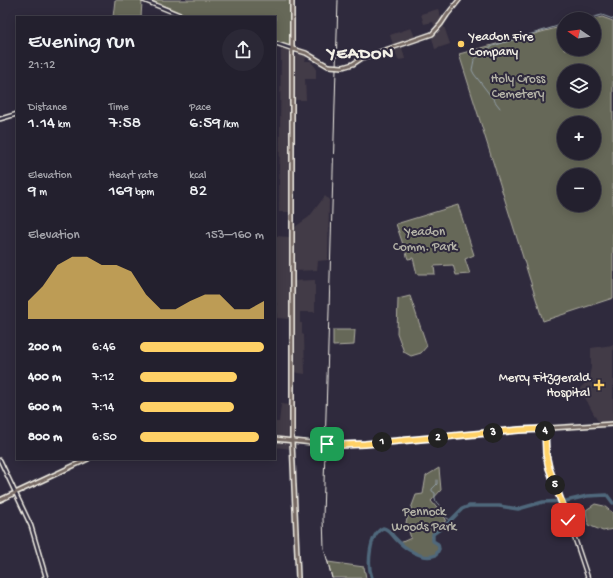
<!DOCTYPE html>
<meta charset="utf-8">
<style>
body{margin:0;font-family:"Gochi Hand",sans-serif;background:#2b2836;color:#f1f3f6;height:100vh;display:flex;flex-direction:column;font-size:15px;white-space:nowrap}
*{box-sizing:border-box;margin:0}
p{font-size:13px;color:#a3a3aa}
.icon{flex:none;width:22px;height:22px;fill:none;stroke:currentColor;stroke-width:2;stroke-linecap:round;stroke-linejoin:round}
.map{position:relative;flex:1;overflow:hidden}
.panel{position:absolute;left:16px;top:16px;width:260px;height:444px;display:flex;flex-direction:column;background:#23202e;border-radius:0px;box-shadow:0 2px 10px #0003,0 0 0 1px #403e4a}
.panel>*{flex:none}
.needle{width:26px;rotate:283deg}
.tools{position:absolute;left:557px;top:12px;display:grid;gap:8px}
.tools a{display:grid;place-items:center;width:44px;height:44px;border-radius:50%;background:#23202e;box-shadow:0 2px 10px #0003,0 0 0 1px #403e4a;font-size:20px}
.pin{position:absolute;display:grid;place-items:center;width:34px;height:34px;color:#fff;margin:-17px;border-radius:8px;box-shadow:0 2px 6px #0006}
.km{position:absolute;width:20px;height:20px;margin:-10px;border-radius:50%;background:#222;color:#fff;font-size:11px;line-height:20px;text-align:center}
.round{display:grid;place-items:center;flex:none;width:42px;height:42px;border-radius:21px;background:#2b2836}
.headline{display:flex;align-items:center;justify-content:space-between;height:68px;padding:0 12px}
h1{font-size:22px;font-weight:600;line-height:30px}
.metrics{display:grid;grid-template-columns:repeat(3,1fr);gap:6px;height:68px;padding:4px 12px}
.metrics div{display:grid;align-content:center}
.metrics b{font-size:17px;font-weight:600}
.metrics small{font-size:11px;font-weight:400}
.metrics p{font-size:11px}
.chart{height:112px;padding:8px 12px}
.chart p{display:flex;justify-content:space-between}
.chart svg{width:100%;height:72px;margin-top:4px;fill:#ffd166;opacity:.7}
ul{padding:0 12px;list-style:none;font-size:13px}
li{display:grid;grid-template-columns:64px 48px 1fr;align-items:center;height:30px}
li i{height:10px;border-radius:5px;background:#ffd166}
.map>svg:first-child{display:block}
.built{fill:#433b47}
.green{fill:#666758;stroke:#adaca0;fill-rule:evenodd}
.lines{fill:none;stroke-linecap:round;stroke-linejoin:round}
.stream{stroke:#929fa7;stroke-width:1}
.river{stroke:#50687b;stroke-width:3.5}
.secondary-casing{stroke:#f4f1e8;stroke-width:5.5}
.primary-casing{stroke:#f4f1e8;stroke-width:6}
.secondary{stroke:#2f2a3d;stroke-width:2.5}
.primary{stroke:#766964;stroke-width:3}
.rail{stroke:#f4f1e8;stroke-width:1}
.primary-bridge-casing{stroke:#f4f1e8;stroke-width:6;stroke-linecap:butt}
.primary-bridge{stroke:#766964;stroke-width:3}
.route-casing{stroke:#fff;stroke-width:8}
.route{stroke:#ffd166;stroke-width:5}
.poi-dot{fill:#ffd166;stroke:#2f2a3d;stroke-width:1.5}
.labels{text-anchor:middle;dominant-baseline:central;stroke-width:4;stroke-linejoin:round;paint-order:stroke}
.poi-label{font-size:13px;fill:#f4f1e8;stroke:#2f2a3d;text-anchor:start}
.park-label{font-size:13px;fill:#b4b3a7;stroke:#2f2a3d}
.district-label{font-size:17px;font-weight:bold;letter-spacing:1px;fill:#f4f1e8;stroke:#2f2a3d}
</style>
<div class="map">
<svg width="613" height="578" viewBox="0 0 613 578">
<rect width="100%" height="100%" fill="#2f2a3d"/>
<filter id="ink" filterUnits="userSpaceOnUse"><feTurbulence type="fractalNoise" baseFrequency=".025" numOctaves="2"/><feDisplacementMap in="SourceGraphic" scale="8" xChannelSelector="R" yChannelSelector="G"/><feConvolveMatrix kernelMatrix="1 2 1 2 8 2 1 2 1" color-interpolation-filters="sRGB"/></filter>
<g filter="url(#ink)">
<path class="built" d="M438 9 450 44 435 49 432 38 438 30 435 27 433 22 424 24 421 14Z
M411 28 416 39 401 44 405 59 398 60 390 35Z
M281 47 291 51 290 212H279Z
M297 54 305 55 307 57 306 58 305 61H311L312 63 316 68V79H305L306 100H294L295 55Z
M325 196 329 200 328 260 318 261 317 270 294 271 295 227 309 217Z
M275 236 289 237 290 319 277 318V303H275Z
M315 280V312H300V323H302V334L304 335 305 374 293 372V282L294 281Z
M613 345V422H600L597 420 580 388 588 381 591 368V348Z
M281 404 291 405V449L275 447V422H279Z"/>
<path class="green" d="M115 0H138L142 2 141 17H113Z
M148 0H290V47L275 41V17H191L153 1Z
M602 17 613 21V298L543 321 459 54 564 26V49H594V19ZM564 71H594V101H564ZM564 123H594V153H564ZM564 175H594V205H564Z
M458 205 474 255 465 259 470 274 456 275 453 265 434 266 435 274H417L413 258 408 259 396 224Z
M410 296 427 346 421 353 411 356 404 352 397 333 398 299Z
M333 330H355L354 345 333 346Z
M439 468 441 490 431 501 446 519 442 528 432 536 433 541 439 546 436 555C424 561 410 550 400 543L411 538 406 522 416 495 423 494 426 476Z
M595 504 604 506 613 513V529L603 531 588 525 586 510Z
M328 562 364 567 366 578H332Z"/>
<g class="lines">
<path class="stream" d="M586 19 602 15 613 19
M500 108 474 74 472 70 474 60 485 50 493 46 564 24
M437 480V484L432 489V491L435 493C434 506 440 503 445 510 446 512 446 515 446 517L451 521"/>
<path class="river" d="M372 578C367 565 369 534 383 528 389 529 391 534 395 538 404 548 423 561 436 555L439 549 438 544 433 541V534L447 524 462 509 469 506H499L518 509 543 502 566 501 587 496 607 495 613 503"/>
<g class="secondary-casing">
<path id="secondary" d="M143 0 185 17
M275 43 293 49
M0 119 17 114
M545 429 546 454 549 468 576 542 588 578
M0 460 31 526 46 577 44 578"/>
</g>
<g class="primary-casing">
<path id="primary" d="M292 0V441L298 578
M293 49 306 53 328 66
M343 67 353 64 362 58 432 34 441 24 447 15 459 0
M275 439 322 444
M327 444H365L519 430 613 424
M0 500 88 459"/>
</g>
<use href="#secondary" class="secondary"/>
<use href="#primary" class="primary"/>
<path class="rail" d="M332 578 324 548 323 518 338 0"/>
<g class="primary-bridge-casing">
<path id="primary-bridge" d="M328 66 343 67
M322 444H327"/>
</g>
<use href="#primary-bridge" class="primary-bridge"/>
</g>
</g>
<g class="lines" filter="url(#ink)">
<g class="route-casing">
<path id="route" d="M327 444 342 445 365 444 519 430 545 429 546 454 549 468 568 520"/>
</g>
<use href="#route" class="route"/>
</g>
<g class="poi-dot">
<circle cx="461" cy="44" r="4"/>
<path d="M597 379h4v4h4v4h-4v4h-4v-4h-4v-4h4z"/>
</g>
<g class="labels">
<g class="poi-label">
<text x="469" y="37">Yeadon Fire<tspan x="469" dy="15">Company</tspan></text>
<text x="590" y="378" text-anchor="end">Mercy Fitzgerald<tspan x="590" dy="15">Hospital</tspan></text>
</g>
<g class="park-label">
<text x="518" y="79">Holy Cross<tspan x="518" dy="15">Cemetery</tspan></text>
<text x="425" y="232">Yeadon<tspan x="425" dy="15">Comm. Park</tspan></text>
<text x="424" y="512">Pennock<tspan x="424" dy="15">Woods Park</tspan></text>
</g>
<g class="district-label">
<text x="361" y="55">YEADON</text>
</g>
</g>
</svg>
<div class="tools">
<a><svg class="needle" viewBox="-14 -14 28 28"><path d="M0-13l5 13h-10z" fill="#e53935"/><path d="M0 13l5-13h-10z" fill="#a3a3aa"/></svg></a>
<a><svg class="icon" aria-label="layers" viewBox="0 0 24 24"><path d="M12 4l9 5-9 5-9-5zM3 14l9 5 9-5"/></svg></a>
<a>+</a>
<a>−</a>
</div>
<div class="pin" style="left:327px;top:444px;background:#1e9e55"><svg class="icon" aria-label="arrive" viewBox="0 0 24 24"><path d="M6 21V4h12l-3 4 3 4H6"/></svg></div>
<div class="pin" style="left:568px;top:520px;background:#d93025"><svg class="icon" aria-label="check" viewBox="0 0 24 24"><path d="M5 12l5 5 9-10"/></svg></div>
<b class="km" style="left:382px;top:442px">1</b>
<b class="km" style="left:438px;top:438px">2</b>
<b class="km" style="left:493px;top:433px">3</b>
<b class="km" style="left:545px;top:431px">4</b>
<b class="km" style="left:555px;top:485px">5</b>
<section class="panel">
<div class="headline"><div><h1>Evening run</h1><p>21:12</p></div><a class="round"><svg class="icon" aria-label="share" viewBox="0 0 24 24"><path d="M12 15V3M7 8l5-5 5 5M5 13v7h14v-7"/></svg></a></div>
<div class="metrics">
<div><p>Distance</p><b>1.14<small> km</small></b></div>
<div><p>Time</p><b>7:58</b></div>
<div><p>Pace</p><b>6:59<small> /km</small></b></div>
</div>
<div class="metrics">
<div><p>Elevation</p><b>9<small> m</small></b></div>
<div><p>Heart rate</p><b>169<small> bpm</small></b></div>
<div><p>kcal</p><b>82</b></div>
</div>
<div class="chart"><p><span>Elevation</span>153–160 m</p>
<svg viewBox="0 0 160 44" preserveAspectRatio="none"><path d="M0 44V33L10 24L20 11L30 6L40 6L50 11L60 11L70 15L80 29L90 38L100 38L110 33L120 29L130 29L140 38L150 38L160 33V44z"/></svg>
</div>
<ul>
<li><b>200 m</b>6:46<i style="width:100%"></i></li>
<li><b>400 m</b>7:12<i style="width:78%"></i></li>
<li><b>600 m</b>7:14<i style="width:76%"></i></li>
<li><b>800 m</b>6:50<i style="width:96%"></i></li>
</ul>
</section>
</div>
